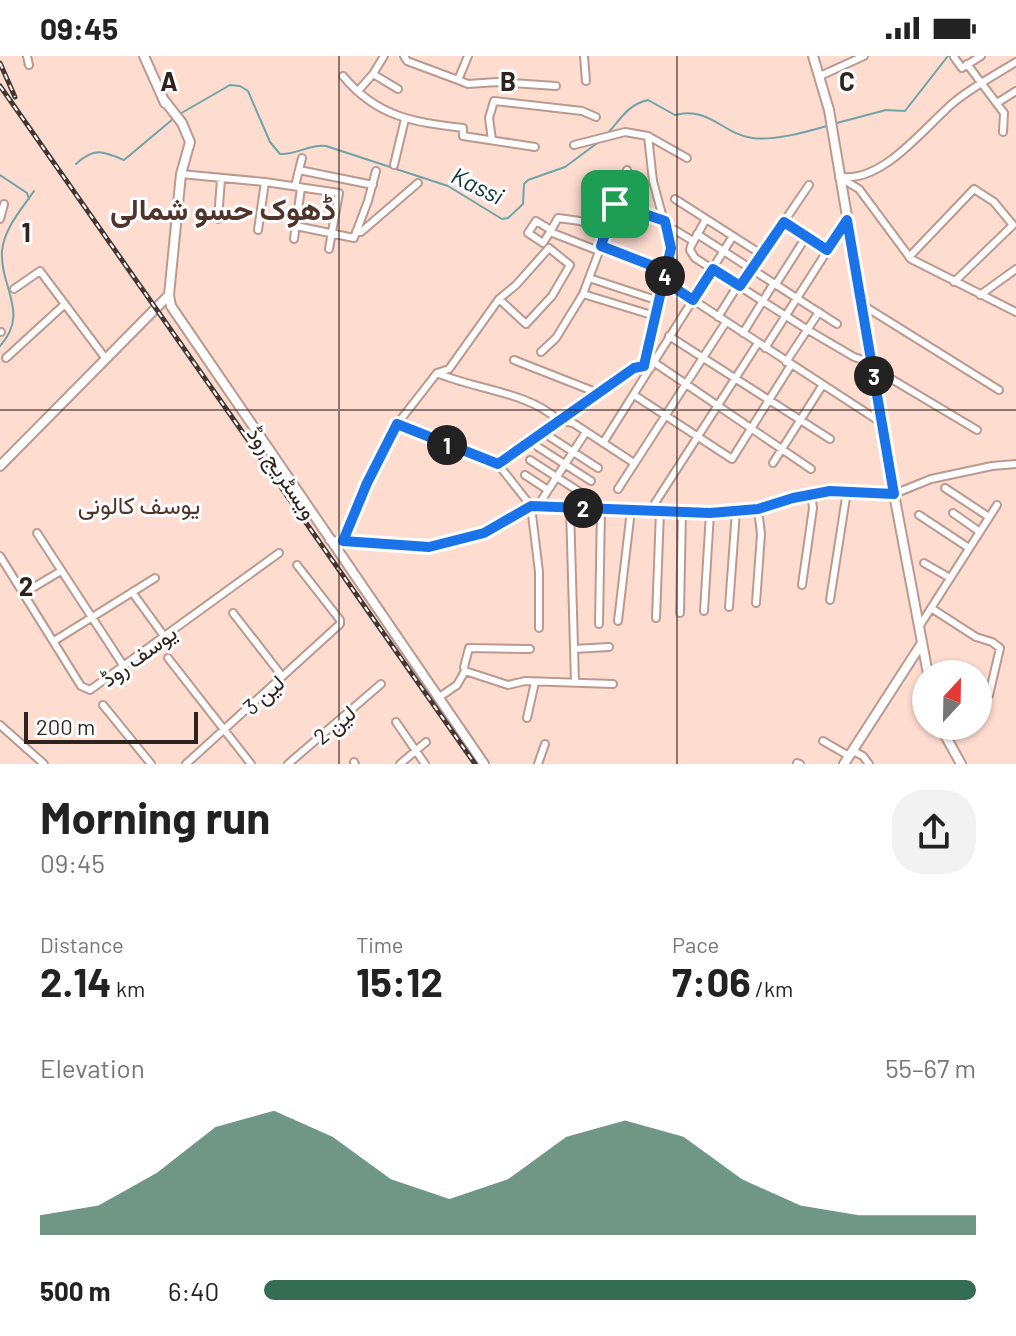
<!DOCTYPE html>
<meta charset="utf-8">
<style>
body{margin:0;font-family:Barlow,Vazirmatn,sans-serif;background:#f2f2f2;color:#222;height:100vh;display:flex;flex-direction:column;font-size:30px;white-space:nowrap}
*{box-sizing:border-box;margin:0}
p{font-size:26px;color:#767676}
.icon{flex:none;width:44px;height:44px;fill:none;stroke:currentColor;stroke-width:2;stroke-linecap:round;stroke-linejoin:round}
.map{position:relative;height:708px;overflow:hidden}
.side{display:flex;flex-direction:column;background:#fff;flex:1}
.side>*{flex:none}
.needle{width:52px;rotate:22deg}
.controls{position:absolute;left:912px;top:604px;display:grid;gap:16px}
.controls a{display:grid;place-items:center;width:80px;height:80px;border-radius:50%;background:#fff;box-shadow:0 2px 6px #0004;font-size:40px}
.scale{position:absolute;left:24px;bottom:20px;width:174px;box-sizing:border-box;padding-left:8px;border:4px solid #2f231e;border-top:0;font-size:22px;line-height:28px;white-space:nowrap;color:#2f231e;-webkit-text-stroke:6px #fff;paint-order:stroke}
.pin{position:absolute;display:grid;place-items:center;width:68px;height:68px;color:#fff;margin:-34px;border-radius:16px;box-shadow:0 4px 12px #0006}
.km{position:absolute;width:40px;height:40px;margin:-20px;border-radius:50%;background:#222;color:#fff;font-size:22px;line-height:40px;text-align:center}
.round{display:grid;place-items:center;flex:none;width:84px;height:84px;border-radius:32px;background:#f2f2f2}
.headline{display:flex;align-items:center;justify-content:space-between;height:136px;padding:0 40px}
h1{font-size:44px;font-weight:700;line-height:60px}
.metrics{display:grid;grid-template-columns:repeat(3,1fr);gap:12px;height:136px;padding:8px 40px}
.metrics div{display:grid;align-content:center}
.metrics b{font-size:40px;font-weight:700}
.metrics small{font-size:22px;font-weight:400}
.metrics p{font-size:22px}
.chart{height:224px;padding:16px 40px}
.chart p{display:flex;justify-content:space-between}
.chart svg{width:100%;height:144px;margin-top:8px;fill:#346c54;opacity:.7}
ul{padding:0 40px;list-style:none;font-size:26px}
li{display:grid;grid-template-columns:128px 96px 1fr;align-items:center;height:60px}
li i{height:20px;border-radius:10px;background:#346c54}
.status{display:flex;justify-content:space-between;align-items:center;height:56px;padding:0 40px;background:#fff;direction:ltr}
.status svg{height:22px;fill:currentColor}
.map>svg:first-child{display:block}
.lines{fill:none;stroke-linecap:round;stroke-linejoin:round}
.stream{stroke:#6ea4a6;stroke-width:2}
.street-casing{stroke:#ba9a8f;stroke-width:10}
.secondary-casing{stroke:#ba9a8f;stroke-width:12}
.street{stroke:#fff;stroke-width:6}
.secondary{stroke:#fff;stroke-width:8}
.rail-casing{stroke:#443630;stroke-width:5}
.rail{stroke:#fff;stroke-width:2;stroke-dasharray:6;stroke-linecap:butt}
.route-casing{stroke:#fff;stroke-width:16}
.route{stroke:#1a73e8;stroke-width:10}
.grid{fill:none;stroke:#2f231e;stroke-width:2;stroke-opacity:0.55}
.labels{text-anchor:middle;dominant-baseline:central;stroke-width:6;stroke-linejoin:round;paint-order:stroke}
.street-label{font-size:22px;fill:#2f231e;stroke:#fff}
.water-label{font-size:24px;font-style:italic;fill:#093436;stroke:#fff}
.neighbourhood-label{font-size:24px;fill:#4e342a;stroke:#fff}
.district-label{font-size:30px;font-weight:bold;fill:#4e342a;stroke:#fff}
.grid-label{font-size:26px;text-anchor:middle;font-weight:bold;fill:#2f231e;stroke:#fff;stroke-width:6;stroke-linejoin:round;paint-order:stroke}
</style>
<div class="status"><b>09:45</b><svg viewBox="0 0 49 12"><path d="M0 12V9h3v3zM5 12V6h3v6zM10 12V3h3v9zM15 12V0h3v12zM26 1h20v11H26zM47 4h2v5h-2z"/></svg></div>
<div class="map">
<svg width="1016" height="708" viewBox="0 0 1016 708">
<rect width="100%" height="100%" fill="#fedcd0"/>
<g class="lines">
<path class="stream" d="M178 59 230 29 240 30 248 35 270 86 280 98C297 99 309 88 326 90L448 130 502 163 508 162 523 148 524 128 528 124 565 111 600 85
M833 68 886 54 905 55 948 0
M607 78C621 63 627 49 648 44L675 59C709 50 723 78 752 82 774 85 806 76 827 70
M76 108C94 91 103 95 124 104L173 63
M0 119 27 137 29 143
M0 290C30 257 0 232 2 195 4 172 22 153 34 135"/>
<g class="street-casing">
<path id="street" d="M27 0 29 9
M404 0 407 5 458 24
M468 0 458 24 468 28 497 26 556 30
M584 0 586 25
M954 1 962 12 981 0
M967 8 1004 57 1003 76
M373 18 398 33
M343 20C377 61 413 66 463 72V80L535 91
M820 20 864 0
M358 35 373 18 384 0
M997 47 1016 35
M648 80 653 125 671 192 645 305 644 310 651 312
M492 84 489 62 494 45 582 55 596 61
M574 89 625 76 648 80 687 102
M394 109 405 63
M299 114 373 129
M627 114 615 148 665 165
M181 118 265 126 339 137 329 193
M839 121 859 133 911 203 1016 256
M843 121C884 125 924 72 953 47 972 31 995 19 1016 6
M295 130 302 102
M675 143 761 198
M615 148 601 190 666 215
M0 163 4 148
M218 163 221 123
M706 163 691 190 690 194 695 202 808 274 854 301 872 307
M784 166 827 194
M296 170 354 182 368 145 376 115
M258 174 265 126
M675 174 693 185
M356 176H361L418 127
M550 176 543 187 528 177 536 165 551 174
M697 178 837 268
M294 183 301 132
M600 193 589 222 659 245
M599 195 550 176 558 162 580 165 605 175
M909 201 974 133 994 146 1013 169 954 226
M589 222 583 238 655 260
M664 225 882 367
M776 228 806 181
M740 230 809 129
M14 233 40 215 106 303
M980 239 1016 213
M861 248 999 334
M718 261 738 229
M0 276H1
M743 277 774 227
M669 280 830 383
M765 292 847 164
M541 296 556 282 583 238
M6 302 65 248
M514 304 598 337 634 312 644 310
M786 306 819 256
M655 307 811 413
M873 312 977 374
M437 317C473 333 529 336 558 364L598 337
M634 339 732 403 791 309
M397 368 498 408
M547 379 598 412
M603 387 733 180
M538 391 591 425
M530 404 583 438
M773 407 822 330
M525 419 548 434
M945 432 989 461
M618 433 726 266
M541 445 586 376
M655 447 758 287
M570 452 575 626
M953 457 980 476
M919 459 969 492
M37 477 123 609
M329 484 429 491 484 477 531 450 710 457 758 453 793 442 830 435 894 438 931 423 992 410 1016 408
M343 485 367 427 398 367 437 317 449 313 499 243 516 229 549 192 570 209 552 240 526 268 499 243
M0 500 81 630 90 634 279 497
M924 507 950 522
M802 529 813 452 811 438
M132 536 164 580
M24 537 61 515
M830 544 847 435
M756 547 761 478 758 453
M729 551 736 455
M931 552 976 581 992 586 1000 592 989 639
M704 555 710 457
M233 557 282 620
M680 557 682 455
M656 562 660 455
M618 565 631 454
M599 568 601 453
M919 571 997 449
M539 572V516L531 450 498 408 558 364 573 367 634 407
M54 585 155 522
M574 593 609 591
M168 602 251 708
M465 615 508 629 525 625 613 628
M438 642 457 629 465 615 464 611 469 592 530 593
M103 649 151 708
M527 662 535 626
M396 666 425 708
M0 669 44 708
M823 685 849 700
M853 695 863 700 869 708
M354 706 355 708
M797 707 800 708
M186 708 340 568V564L297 509
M288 708 381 628
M400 708 426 686
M538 708 545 688"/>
</g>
<g class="secondary-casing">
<path id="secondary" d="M144 0 165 47
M813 0 829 54 894 438 928 618
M164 44 182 67 190 86 181 118 169 239 171 250 484 708
M0 410 169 239
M940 670 961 708
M844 708 922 587"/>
</g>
<use href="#street" class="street"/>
<use href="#secondary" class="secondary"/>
<g class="rail-casing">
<path id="rail" d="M0 7 15 41
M0 30 475 708"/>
</g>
<use href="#rail" class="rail"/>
</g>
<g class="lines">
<g class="route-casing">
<path id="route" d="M615 148 665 165 671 192 645 305 644 310 634 312 498 408 397 368 367 427 343 485 429 491 484 477 531 450 710 457 758 453 793 442 830 435 894 438 847 164 827 194 784 166 740 230 713 213 693 244 664 225 666 215 601 190 615 148"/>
</g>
<use href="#route" class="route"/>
</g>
<path class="grid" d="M339 0V708M677 0V708M0 354H1016"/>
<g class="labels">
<g class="street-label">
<text transform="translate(283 416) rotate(56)">ویسٹریج روڈ</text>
<text transform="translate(138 599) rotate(-36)">یوسف روڈ</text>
<text transform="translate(263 638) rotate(-42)">لین 3</text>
<text transform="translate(334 668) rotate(-40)">لین 2</text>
</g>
<g class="water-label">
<text transform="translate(478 129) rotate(26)">Kassi</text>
</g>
<g class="neighbourhood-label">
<text x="139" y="448">یوسف کالونی</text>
</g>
<g class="district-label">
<text x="223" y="152">ڈھوک حسو شمالی</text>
</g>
</g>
<g class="grid-label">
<text x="169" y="35">A</text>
<text x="508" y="35">B</text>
<text x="847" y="35">C</text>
<text x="26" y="186">1</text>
<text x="26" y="540">2</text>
</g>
</svg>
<div class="controls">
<a><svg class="needle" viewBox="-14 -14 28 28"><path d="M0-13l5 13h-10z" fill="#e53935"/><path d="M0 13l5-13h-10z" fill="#767676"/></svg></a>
</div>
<div class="scale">200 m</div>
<div class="pin" style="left:615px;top:148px;background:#1e9e55"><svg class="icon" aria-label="arrive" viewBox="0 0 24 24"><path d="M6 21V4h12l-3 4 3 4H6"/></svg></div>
<b class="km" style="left:447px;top:389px">1</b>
<b class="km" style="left:583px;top:452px">2</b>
<b class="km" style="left:874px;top:320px">3</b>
<b class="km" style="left:665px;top:220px">4</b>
</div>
<section class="side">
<div class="headline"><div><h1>Morning run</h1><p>09:45</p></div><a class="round"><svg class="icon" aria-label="share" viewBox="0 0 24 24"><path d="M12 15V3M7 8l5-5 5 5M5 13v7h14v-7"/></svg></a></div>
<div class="metrics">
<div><p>Distance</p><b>2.14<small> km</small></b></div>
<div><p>Time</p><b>15:12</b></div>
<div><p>Pace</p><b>7:06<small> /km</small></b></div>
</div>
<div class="chart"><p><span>Elevation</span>55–67 m</p>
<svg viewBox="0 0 160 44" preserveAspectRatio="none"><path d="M0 44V38L10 35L20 25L30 11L40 6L50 14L60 27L70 33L80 27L90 14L100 9L110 14L120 27L130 35L140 38L150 38L160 38V44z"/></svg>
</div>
<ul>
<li><b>500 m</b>6:40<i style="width:100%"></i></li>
</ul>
</section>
